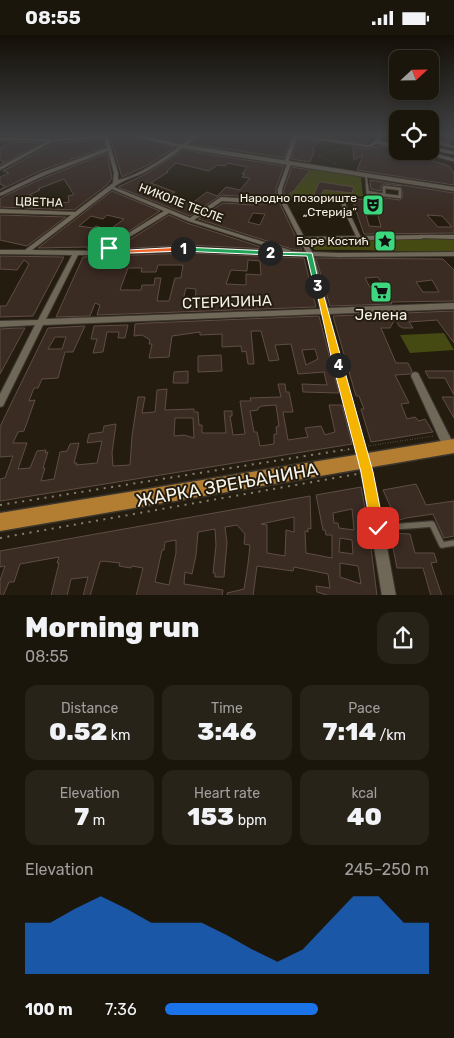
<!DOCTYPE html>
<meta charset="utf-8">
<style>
body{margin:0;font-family:Rubik,sans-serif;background:#282319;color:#f1f3f6;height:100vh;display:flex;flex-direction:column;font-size:19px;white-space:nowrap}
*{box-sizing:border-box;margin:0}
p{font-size:16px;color:#a09f9d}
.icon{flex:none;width:28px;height:28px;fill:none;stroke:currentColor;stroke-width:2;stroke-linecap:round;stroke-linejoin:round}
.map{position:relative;height:560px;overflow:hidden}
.side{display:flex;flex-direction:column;background:#1b160b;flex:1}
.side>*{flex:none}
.needle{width:32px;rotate:68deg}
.tools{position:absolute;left:389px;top:15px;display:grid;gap:10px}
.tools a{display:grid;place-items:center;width:50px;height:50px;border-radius:10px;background:#1b160b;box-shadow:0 2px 8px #0003,0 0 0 1px #39352c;font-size:25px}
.pin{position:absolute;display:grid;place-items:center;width:42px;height:42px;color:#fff;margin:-21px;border-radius:10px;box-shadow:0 2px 8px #0006}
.km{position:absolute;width:25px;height:25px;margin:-12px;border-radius:50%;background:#222;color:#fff;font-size:14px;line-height:25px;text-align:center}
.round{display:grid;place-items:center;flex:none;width:52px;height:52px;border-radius:15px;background:#282319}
.headline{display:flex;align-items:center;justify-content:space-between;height:85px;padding:0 25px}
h1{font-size:28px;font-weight:800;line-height:38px}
.metrics{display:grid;grid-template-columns:repeat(3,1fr);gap:8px;height:85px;padding:5px 25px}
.metrics div{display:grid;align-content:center;border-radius:12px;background:#282319;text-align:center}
.metrics b{font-size:25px;font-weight:800}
.metrics small{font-size:14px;font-weight:400}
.metrics p{font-size:14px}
.chart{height:140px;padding:10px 25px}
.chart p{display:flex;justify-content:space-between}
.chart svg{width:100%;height:90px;margin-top:5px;fill:#1a73e8;opacity:.7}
ul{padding:0 25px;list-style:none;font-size:16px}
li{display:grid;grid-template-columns:80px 60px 1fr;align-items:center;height:38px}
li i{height:12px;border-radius:6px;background:#1a73e8}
.status{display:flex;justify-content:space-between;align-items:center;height:35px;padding:0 25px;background:#1b160b;direction:ltr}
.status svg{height:14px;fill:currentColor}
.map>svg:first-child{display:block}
.green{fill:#444a12}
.building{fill:#3a2b23;stroke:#5f4d45;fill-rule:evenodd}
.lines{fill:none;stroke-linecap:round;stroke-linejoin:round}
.service-far2-casing{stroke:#3c362f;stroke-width:3}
.service-far1-casing{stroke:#3c362f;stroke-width:4.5}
.service-casing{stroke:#3c362f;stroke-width:8}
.pedestrian-far1-casing{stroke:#3c362f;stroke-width:4.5}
.pedestrian-casing{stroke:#3c362f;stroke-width:5.5}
.minor-casing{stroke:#3c362f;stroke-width:2}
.secondary-casing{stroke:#3c362f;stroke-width:2}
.primary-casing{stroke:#3c362f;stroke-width:3}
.path-far1{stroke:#847f72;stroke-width:1;stroke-dasharray:0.5 2;stroke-linecap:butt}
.path{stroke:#847f72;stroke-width:2;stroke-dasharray:2 5.5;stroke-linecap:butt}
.service-far2{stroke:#6f6757;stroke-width:2}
.service-far1{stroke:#6f6757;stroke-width:2.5}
.service{stroke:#6f6757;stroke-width:5.5}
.pedestrian-far1{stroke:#6f6757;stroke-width:3}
.pedestrian{stroke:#6f6757;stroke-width:4}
.minor{fill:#6f6757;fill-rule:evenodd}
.secondary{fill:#6f6757;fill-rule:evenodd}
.primary{fill:#b37e32;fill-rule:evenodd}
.split-1{fill:#f0652b;stroke:#fff}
.split-2{fill:#22a559;stroke:#fff}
.split-3{fill:#22a559;stroke:#fff}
.split-4{fill:#f5b400;stroke:#fff}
.split-5{fill:#f5b400;stroke:#fff}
.labels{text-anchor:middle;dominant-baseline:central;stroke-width:4;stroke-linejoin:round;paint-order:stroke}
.far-poi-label{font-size:12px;fill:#f7f3e9;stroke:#241d0f;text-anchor:end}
.far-street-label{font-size:12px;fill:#f7f3e9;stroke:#241d0f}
.street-label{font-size:15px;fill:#f7f3e9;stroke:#241d0f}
.poi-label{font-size:15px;fill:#f7f3e9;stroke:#241d0f}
.near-street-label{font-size:18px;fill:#f7f3e9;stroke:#241d0f}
</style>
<div class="status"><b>08:55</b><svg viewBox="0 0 49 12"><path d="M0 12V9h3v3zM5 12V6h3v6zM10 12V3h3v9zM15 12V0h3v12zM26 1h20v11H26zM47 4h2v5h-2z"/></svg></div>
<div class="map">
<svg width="454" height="561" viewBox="0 0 454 561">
<rect width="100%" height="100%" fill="#241d0f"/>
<path class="green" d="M311 134 361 142 363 161 289 165 283 160H289L293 157Z
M418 200 421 202 454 203V216C408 218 362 214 315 215L310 211 307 201Z
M444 298 454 315 410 318 400 300Z"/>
<path class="building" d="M20 99H63L62 101 70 100V101L53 102 13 101Z
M118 99H122L174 113 148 130 122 142 110 102Z
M144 99H193L182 107Z
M203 99H276L291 103 284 123 192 109Z
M305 99H375L366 108Z
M430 99H454V104L450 108 430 103Z
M298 104 319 107 312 114 315 115 310 127 291 124Z
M103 105 105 112 40 136 0 155 5 151 0 149V142L9 138 3 136 54 108Z
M10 107 41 108 0 130 4 126 0 125V114Z
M380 111 398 114V121L404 117 449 131 454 138V150L357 135 363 120 354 125 353 112 368 114Z
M183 115 284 131 276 153V160L253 162 221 160 190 181 118 152 146 139ZM176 128 209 136 217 130 225 131 228 128 243 131 247 132 242 139H245L242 142 250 143 240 155 226 152 217 161 207 157 191 169 172 162 173 161 170 160 175 157 151 148 168 137H166Z
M107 118 112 143 107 150 74 175 0 172V164L6 160 46 142ZM64 144 74 160 68 161 69 167 47 170 49 167 24 166 33 161 29 160 40 155 38 154Z
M292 132 310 135 293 157H291L289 160H284V154Z
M370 145 454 158V198L364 199 353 167 356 164 371 165V161L400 165 403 162 401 151 384 149 381 151V156L371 154ZM365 176 377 177 381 192 369 191ZM427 180 442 181 452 192H438Z
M319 147H322L354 152 352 158 324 155 321 160 314 159Z
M112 156 160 176 101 214H87L88 212 38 213ZM107 180 124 184 109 195 96 191 93 193 79 191 91 181 103 184Z
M279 167 302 215 292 214 198 184 223 168 253 170ZM253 178 265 179 260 190 248 187Z
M0 180 66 182 27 211 0 205Z
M169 180 187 188 267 214 189 210 115 214Z
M189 218 304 223 316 272 97 280 100 270 95 268 90 281 56 282 83 222ZM248 225 260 226 261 240 246 239V250L226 249 231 235 247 236ZM158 230H183L181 243H175L169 266H157L161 243H155L154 250H142L141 255H120L128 233H142L141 237H156ZM186 253 196 254 195 265H183Z
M0 221 64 222 33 281 0 282V271H6L29 229 24 225 17 235 0 234Z
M316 223 443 224 454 235V266L391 267 392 269 330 271ZM378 242 385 254H371L365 243ZM432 245 439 257H423L416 247Z
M454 276V308L437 285 409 287 413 293H403L399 291 395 284 390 293H381L396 328H408L412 336 410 339 395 340 409 368 401 369 407 384 415 382 419 386 425 384 433 397 371 407 361 374H364L359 361H356L333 281Z
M319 281 339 358 303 357 302 349 327 350 324 337 298 339 291 309 275 310 279 325 269 326 261 296H251L254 329H248L246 316 242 317 241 311 222 312V299L200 300V297L172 301 169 322 149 323 152 309H149L150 305 142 300 134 301 135 289 148 288ZM315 314 318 324 306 330 302 315Z
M128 290 125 303H118L119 297H107L103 317 93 318 97 304H91L94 291Z
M85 291 73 317H65L58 343 42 344 38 353H34L29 366 35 365 24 396 18 397 13 408H27L18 434 30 433 37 416 46 415 45 418 48 417 43 433H45L41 446 54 444 60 417 67 416 70 409 79 408 74 428H77L76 430 97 428 102 406 87 408 89 399 103 397 104 391 116 389 112 418 113 431 130 430 132 401 138 362H145L142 378 155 377 157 355 167 354 165 375 194 374V377H198L199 390H202V398H226L224 376H232V381H230L233 400 245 399 240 366H251L250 363 281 362 278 349H285L286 357H289L293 377H283L288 405 308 402 305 393 321 391 325 400 335 397 329 370H342L352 409 0 466V444L5 443 13 421 0 422V392L7 377 48 293ZM55 302H66L62 314H48ZM276 370 279 391 276 392 277 399H274V409L260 411 257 397H254L250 376 258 375V373L262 371ZM175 383H193L194 403 184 400 174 401Z
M17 293H25L0 339V294Z
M221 320 222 336 198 337V321Z
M188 336V348H173L174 337Z
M425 336H454V360L445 343H429Z
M442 362H454V383Z
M416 449 426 470 454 466V501L444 503 433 479 406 483 393 487 388 477H393L383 455Z
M361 452 369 493 359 496H369L377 561H330L317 557 316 551 330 553 328 539 294 532 293 536 257 531 253 561H228L227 558 244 554 248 529 250 510 244 509 245 499 237 490 225 492 227 508 224 542H215V538H213L216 510 215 494 198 497 196 520 192 539 185 537 184 549 223 555 222 561H136L143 533 132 531 131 533 119 531 120 528 103 526 100 527 90 561H83L88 542 71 544 67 561H51L59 528H57L59 522 20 529 14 547H9L3 561H0V545L5 531 0 532V516L310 461 311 494 308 493V497L305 496 306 518 332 523V500H326L325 495H323L316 460ZM352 474 354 495 339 493 338 488H334L333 478ZM294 482V497L286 495 285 521 267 518V490L261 489ZM340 503 352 505 353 519 339 517ZM176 505V518L169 550 155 547 162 515H164L165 507ZM340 528 358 531 361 549 340 542Z
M390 498 410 499 415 518H434L437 527 431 528 442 561H431L423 533H397Z"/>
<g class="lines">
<g class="service-far2-casing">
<path id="service-far2" d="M366 141 367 151"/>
</g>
<g class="service-far1-casing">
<path id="service-far1" d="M367 150 368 161
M384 152 400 154V162L384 160Z
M368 157 384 160"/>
</g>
<g class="service-casing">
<path id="service" d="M379 493 432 489 442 510 454 508"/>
</g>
<g class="pedestrian-far1-casing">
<path id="pedestrian-far1" d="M376 107 398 111
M430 113 454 118
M421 116 454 125"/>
</g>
<g class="pedestrian-casing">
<path id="pedestrian" d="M352 163 344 165V171L359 203
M303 204 421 202"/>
</g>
<g class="minor-casing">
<path id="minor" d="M103 99H107L118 138V145C145 139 174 115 196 99H201C184 113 165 126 145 137 135 142 122 145 114 152L190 183 221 162 253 164 278 162V154L287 129 284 128 293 102 278 99H298L297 100 368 110 371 109 381 99H385L373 111 368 112 297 102 288 128 291 129 282 154V160L312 217 339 218 454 217V221L339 222 314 221 328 273 454 268V274L329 279 376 452 396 561H382L364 452 322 279 43 290 3 371 0 372V359L35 290 0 292V286L38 285 72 220 0 219V215H25L71 180 0 178V174L75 177 113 148 114 138 108 116 45 140 0 161V158L41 138 107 113 104 103 53 106 0 135V132L48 106 0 105V103L53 104 104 101ZM112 154 164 176 114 207 102 216 32 215ZM280 165 306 217 291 216 290 215 194 185 222 166 253 168ZM169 178 188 186 281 216 189 212 110 216 118 209ZM189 216 307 221 320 274 46 284 78 220H104Z
M430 105 454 111V113L430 107Z
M421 200H454V204L419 203 418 202Z
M415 337 418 338 453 408 454 412 453 416 449 417 445 416 411 341 412 338Z"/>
</g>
<g class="secondary-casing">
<path id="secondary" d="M124 99H134L181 109 454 152V156L181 113Z"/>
</g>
<g class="primary-casing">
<path id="primary" d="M454 404V418L0 496V478Z"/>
</g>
<path class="path-far1" d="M336 129 318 121 343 113
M368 411 433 401
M342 416 352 414"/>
<path class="path" d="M0 470 349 414
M0 503 357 439"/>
<use href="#service-far2" class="service-far2"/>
<use href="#service-far1" class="service-far1"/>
<use href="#service" class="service"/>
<use href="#pedestrian-far1" class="pedestrian-far1"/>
<use href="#pedestrian" class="pedestrian"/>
<use href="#minor" class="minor"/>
<use href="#secondary" class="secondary"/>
<use href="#primary" class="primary"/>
</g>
<linearGradient id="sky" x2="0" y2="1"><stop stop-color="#141008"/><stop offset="0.56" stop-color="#3f4042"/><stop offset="1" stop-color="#3f4042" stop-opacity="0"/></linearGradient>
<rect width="454" height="178" fill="url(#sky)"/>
<path class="split-1" d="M106 212H111L110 216 183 212 186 214 183 216 101 219 100 218Z"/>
<path class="split-2" d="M183 212 270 216 274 218 270 220 181 216 180 214Z"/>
<path class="split-3" d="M268 217 312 218 320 253 314 251 307 221 270 220 267 218Z"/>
<path class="split-4" d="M315 249 321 251 343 330 338 334 333 330Z"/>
<path class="split-5" d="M338 326 343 330 373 437 384 493 382 498 378 500 373 498 371 493 361 437 333 330Z"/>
<defs>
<g id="theatre-square" transform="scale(1.125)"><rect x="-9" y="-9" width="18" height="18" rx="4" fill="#3cd77e" stroke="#241d0f"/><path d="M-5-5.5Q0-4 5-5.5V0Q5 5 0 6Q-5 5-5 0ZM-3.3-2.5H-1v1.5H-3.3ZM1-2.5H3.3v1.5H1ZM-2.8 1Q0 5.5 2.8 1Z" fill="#111"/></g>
<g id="sight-square" transform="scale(1.125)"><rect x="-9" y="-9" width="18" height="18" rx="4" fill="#3cd77e" stroke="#241d0f"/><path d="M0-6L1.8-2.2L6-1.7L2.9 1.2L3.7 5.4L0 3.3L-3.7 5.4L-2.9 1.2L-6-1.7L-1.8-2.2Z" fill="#111"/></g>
<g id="supermarket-square" transform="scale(1.125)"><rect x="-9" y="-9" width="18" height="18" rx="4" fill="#3cd77e" stroke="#241d0f"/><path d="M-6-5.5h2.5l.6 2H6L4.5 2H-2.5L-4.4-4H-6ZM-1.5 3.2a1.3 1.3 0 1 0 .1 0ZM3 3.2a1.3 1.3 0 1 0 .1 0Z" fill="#111"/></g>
</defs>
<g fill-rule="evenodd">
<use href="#theatre-square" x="373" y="170"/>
<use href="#sight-square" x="385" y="206"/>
<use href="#supermarket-square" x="381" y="257"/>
</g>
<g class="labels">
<g class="far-poi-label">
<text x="357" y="163">Народно позориште<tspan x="357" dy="14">„Стерија”</tspan></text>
<text x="369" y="206">Боре Костић</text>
</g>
<g class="far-street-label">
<text transform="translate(39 167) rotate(2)">ЦВЕТНА</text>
<text transform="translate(181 168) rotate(21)">НИКОЛЕ ТЕСЛЕ</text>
</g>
<g class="street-label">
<text transform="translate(227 267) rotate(-2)">СТЕРИЈИНА</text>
</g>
<g class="poi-label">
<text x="381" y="280">Јелена</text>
</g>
<g class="near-street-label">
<text transform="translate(227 450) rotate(-10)">ЖАРКА ЗРЕЊАНИНА</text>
</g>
</g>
</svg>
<div class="tools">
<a><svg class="needle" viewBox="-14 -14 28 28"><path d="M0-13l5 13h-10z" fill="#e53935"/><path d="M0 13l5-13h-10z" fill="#a09f9d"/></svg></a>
<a><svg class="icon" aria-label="locate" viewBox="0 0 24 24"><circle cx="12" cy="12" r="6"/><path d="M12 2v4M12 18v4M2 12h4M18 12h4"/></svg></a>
</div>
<div class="pin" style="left:109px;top:213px;background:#1e9e55"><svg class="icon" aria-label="arrive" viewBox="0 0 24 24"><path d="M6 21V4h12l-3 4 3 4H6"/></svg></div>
<div class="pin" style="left:378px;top:493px;background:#d93025"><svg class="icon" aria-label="check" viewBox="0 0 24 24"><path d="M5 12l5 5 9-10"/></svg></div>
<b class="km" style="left:183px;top:214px">1</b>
<b class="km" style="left:270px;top:218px">2</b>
<b class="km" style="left:317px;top:251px">3</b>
<b class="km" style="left:338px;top:330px">4</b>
</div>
<section class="side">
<div class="headline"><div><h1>Morning run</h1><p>08:55</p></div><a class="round"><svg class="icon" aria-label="share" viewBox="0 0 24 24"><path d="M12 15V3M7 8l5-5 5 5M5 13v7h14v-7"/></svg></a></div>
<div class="metrics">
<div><p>Distance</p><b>0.52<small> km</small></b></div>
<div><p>Time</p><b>3:46</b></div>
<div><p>Pace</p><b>7:14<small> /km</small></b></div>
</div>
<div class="metrics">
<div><p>Elevation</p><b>7<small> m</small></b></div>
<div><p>Heart rate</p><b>153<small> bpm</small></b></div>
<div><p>kcal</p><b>40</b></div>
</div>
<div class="chart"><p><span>Elevation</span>245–250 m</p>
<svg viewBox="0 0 160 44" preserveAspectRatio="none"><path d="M0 44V19L10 19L20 12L30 6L40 12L50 19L60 19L70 19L80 25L90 32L100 38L110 32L120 19L130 6L140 6L150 19L160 19V44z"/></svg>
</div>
<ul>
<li><b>100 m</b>7:36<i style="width:58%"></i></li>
</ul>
</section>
